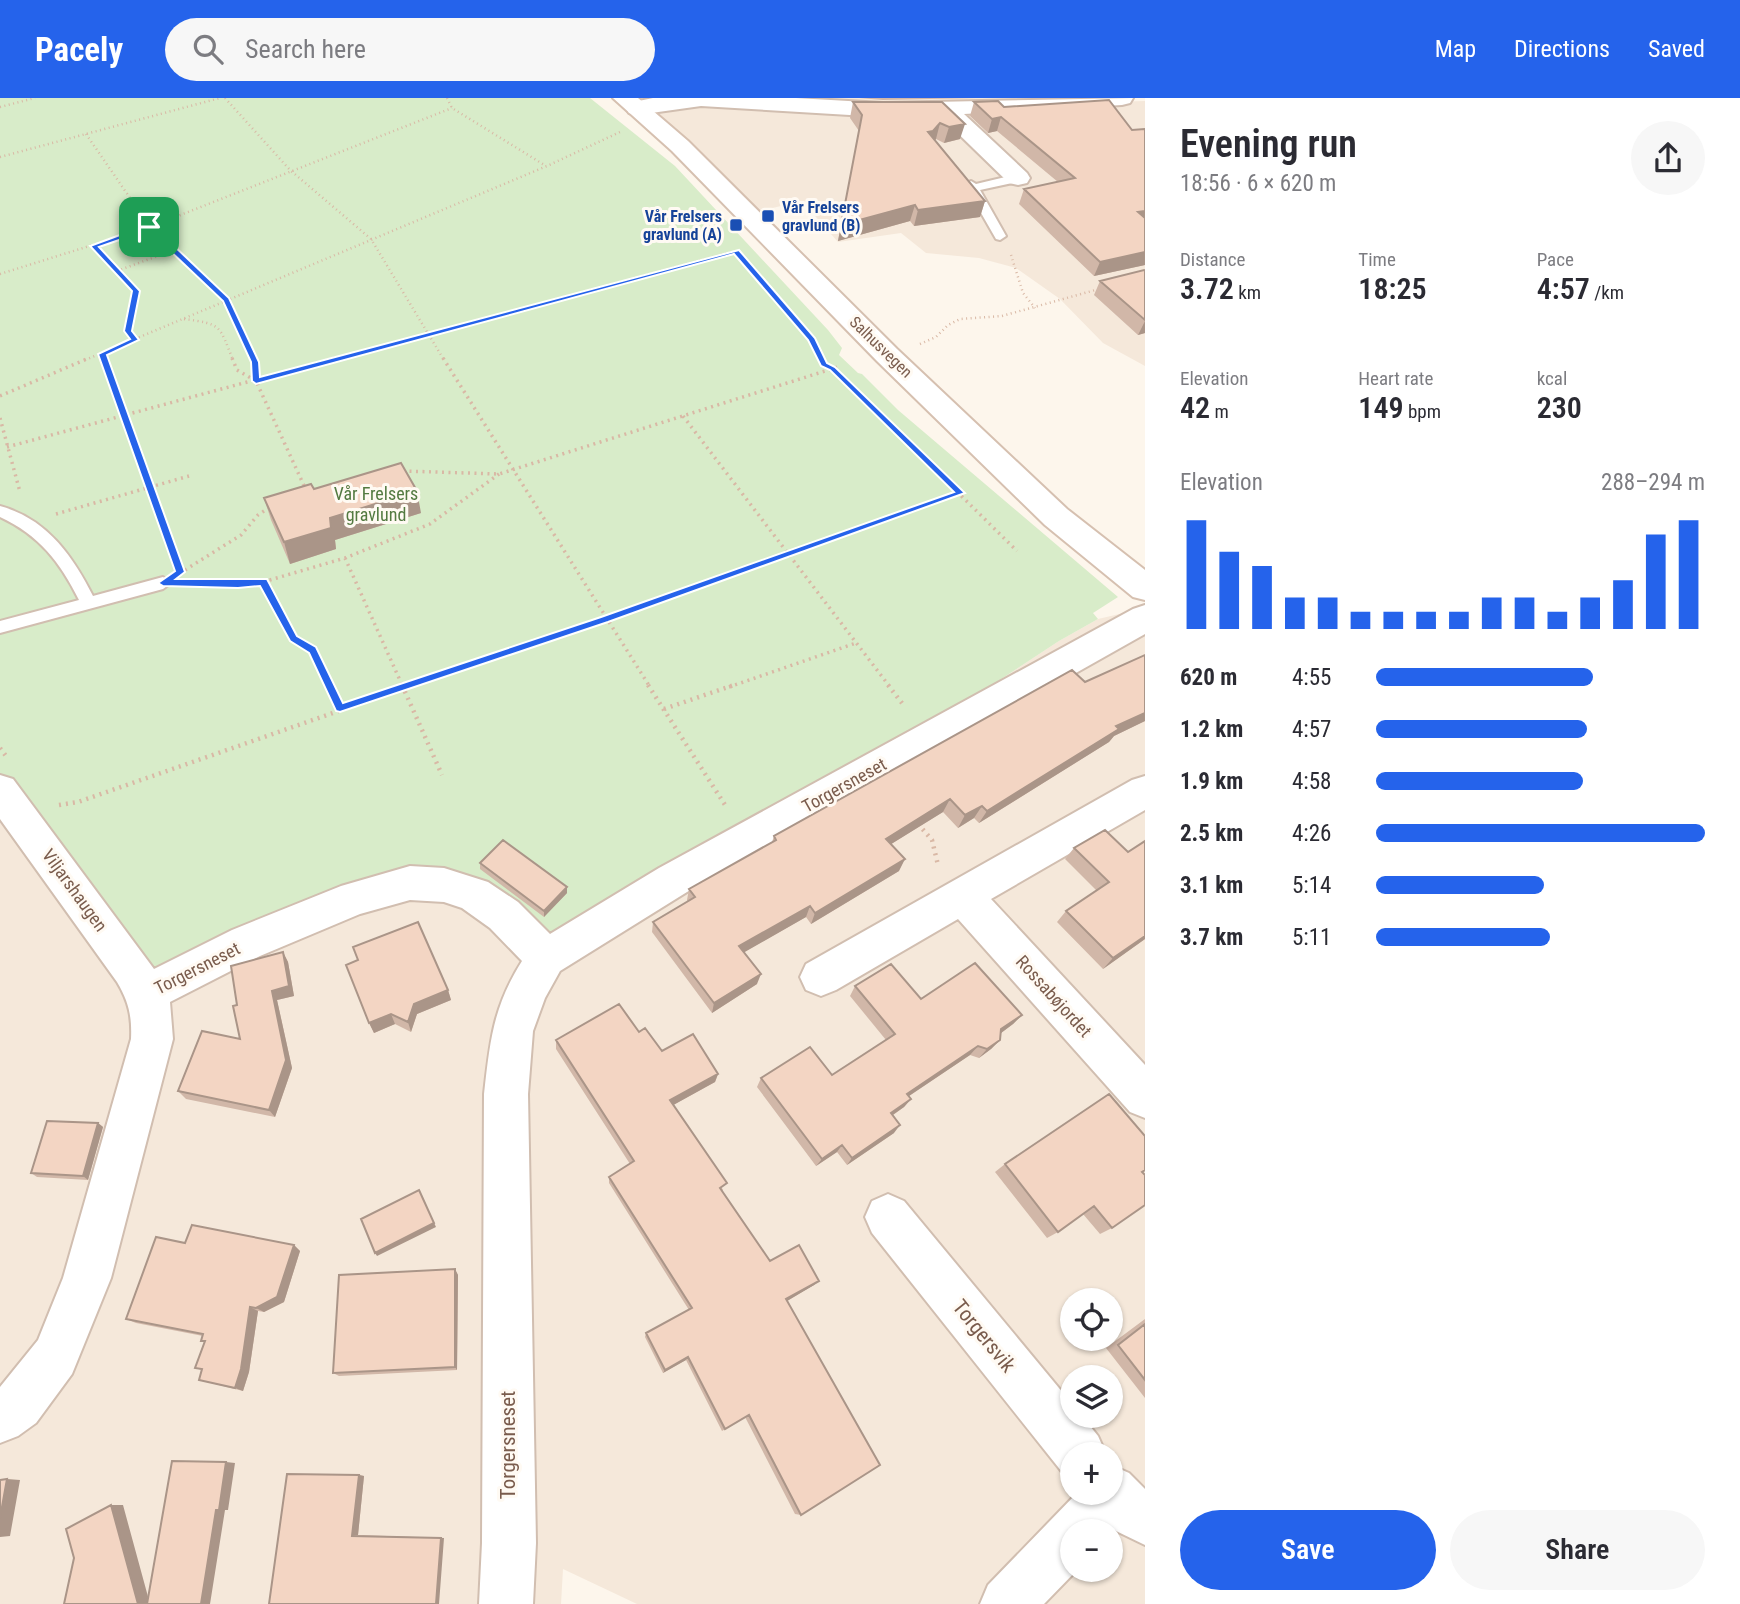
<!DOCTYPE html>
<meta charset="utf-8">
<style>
body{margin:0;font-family:"Roboto Condensed",sans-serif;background:#f7f7f7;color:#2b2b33;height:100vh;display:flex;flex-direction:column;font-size:26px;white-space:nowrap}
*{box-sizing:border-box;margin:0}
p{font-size:23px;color:#7c7c81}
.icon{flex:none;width:38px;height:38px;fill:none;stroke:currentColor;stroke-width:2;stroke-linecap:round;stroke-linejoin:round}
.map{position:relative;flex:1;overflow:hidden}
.details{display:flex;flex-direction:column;background:#fff;width:595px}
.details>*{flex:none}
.tools{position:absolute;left:1060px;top:1190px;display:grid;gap:14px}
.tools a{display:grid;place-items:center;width:63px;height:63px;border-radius:50%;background:#fff;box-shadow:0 2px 5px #0004;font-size:35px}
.pin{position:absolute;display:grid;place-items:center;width:60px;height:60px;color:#fff;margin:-30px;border-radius:14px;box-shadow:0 4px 10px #0006}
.round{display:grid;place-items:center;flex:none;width:74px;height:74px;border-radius:37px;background:#f7f7f7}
.summary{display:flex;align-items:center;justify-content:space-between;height:119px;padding:0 35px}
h1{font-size:38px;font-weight:600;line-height:52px}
.figures{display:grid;grid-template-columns:repeat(3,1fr);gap:10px;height:119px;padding:7px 35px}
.figures div{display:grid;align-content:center}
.figures b{font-size:30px;font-weight:600}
.figures small{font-size:19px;font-weight:400}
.figures p{font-size:19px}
.chart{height:196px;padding:14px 35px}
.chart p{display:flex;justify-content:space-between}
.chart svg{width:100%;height:126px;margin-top:7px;stroke:#2563eb;stroke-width:6}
.primary-button{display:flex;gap:14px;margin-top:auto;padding:14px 35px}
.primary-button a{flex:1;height:80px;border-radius:42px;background:#2563eb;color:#fff;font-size:28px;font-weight:600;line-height:80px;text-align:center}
.primary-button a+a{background:#f7f7f7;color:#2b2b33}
ul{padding:0 35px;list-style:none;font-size:23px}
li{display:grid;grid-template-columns:112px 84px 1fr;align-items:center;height:52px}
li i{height:18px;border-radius:9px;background:#2563eb}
header{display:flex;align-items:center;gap:42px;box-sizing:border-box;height:98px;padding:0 35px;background:#2563eb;color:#fff}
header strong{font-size:33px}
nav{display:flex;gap:38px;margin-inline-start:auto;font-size:24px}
.search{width:490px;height:63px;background:#f7f7f7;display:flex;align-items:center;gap:18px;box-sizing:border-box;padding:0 24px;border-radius:38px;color:#7c7c81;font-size:26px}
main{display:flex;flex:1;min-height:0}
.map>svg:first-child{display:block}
.residential{fill:#f5e8da;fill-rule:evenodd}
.green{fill:#d8ecc9}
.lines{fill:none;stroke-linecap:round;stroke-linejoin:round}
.service-casing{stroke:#d1beb0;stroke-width:4}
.minor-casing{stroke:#d1beb0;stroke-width:4}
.secondary-casing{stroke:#d6c0b0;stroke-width:4}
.path-far2{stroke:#d9b8a5;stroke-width:2.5;stroke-dasharray:1 3.5;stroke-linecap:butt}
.path-far1{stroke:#d9b8a5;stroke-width:3.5;stroke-dasharray:2 4.5;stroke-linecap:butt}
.path{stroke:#d9b8a5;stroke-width:4.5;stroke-dasharray:2 5;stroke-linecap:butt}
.service{fill:#fff;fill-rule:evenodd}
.minor{fill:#fff;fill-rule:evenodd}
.secondary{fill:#fff;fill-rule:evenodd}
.wall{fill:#d1b7a8}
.shaded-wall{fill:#aa9588}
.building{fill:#f3d5c3;stroke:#aa9588;stroke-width:2}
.route{fill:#2563eb;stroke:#fff;stroke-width:2;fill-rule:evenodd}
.transit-dot{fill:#1a4fb4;stroke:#fffaf3;stroke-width:2.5}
.labels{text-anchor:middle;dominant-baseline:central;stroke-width:6;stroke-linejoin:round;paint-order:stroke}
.far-transit-label{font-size:16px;font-weight:bold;fill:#164399;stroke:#fffaf3;text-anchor:start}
.far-street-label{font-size:16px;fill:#7a5c4d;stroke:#fffaf3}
.park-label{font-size:18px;fill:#537a41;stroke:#fffaf3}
.street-label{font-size:18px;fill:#7a5c4d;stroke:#fffaf3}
.near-street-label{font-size:21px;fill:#7a5c4d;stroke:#fffaf3}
</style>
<header>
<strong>Pacely</strong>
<div class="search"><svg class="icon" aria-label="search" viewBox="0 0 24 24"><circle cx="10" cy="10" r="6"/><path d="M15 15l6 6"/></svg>Search here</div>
<nav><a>Map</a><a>Directions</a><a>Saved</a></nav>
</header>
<main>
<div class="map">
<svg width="1145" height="1506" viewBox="0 0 1145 1506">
<rect width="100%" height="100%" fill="#fdf6ec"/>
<path class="residential" d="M612 0H1014L1030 6 1145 3V268L1103 245 1060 201 1016 170 979 160 926 155 901 135 838 144 802 103 735 119 718 96Z
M1145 510V1506H637L563 1471 561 1506H0V708L945 618 1059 543 1098 521ZM1073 1202H1111V1241H1073ZM1073 1279H1111V1318H1073ZM1073 1356H1111V1395H1073ZM1073 1433H1111V1472H1073Z"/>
<path class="green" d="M0 0H590L675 68 828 232 842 250 839 257 858 275 862 276 898 312 1118 499 1093 515 1098 521 1059 543 945 618 546 860 504 817 399 788 147 895 0 708Z"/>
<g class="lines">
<g class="service-casing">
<path id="service" d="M1018 76 1024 80 1022 83 980 92 1006 138 1000 142 996 141 965 87 971 83 976 86Z
M0 408C47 421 72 457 93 498L163 479 171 485 163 491 0 535V523L79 502C60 464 39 437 0 419Z"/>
</g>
<g class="minor-casing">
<path id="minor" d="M653 0H796L883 5 1133 0 1130 5 1122 7 964 16 1027 75 1030 80 1027 85 1018 87 1009 85 939 17 883 19 701 8 637 17 629 15 626 10 629 5Z
M1145 507V536L687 794 560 873 545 900 533 933 528 996 536 1445 533 1506H479L482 1445 484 996C490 943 493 909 522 863L490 830 462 810 444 804 410 802 360 816 260 858 170 904 173 941 111 1180 72 1276 36 1325 18 1338 0 1345V1289L38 1242 63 1180 131 941C132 919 129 904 117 884L0 721V677L13 681 154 871 232 832 341 788 410 768 444 770 488 784 518 804 550 836 659 770 1133 511Z
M1145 678V712L991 801 1145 967V1020L1130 1014 958 821 836 892 821 898 806 892 800 879 806 866 1132 682Z
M888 1096 904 1103 1073 1307V1318H1082L1098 1338 1106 1356H1073V1379L1062 1374 872 1135 865 1119 872 1103Z
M1111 1367 1129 1375 1145 1391V1447L1114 1432 1111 1435 1073 1433V1472H1077L1044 1506H980L988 1487 1077 1395H1111Z"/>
</g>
<g class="secondary-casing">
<path id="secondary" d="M613 0H638L688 43 897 251 1067 411 1145 472V502L1133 499 1045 427 877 263 672 53Z"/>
</g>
<path class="path-far2" d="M225 0 290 72 371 141 444 262
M447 0 452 10 546 68
M0 9 35 0
M86 36 150 129 226 202 254 262
M0 59 220 0
M94 148 136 193 128 233 135 242
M735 153 812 241 816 254 823 262
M1011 157 1023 195 1035 210
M117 173 174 152
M0 176 150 129 452 10
M184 221C222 226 219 227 233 262
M920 246 936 239 948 227 960 221 1002 218 1099 191
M102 256 104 262
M85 262 547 68 620 34
M330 262 736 153"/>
<path class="path-far1" d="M104 260 176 463
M232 260 237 272 256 283
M253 260 256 283 306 392
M443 260 650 589
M821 260 830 271
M832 270 1017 453
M0 298 89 260
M683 318 890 589
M0 320 20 394
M7 349 336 260
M403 373 499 376 841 268
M56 416 189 378
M345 460 403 589
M185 472 241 437 258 417 270 409
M263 484 293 541 312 552 330 589
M192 486 238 487 263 484 345 460 430 426 499 376
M408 589 961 395
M729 589 856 545"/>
<path class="path" d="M329 587 340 610
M402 587 442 677
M648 587 727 710
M888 587 905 609
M664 611 734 587
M0 650 6 658
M59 707 78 704 413 587
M918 726 932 742 938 767"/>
<use href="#service" class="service"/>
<use href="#minor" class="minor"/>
<use href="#secondary" class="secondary"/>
</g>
<path class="wall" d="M859 0H976L883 2Z
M1109 2 1145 167 1094 178 1019 106 1024 91 1058 84 997 33 988 35 970 18 974 4 1004 9Z
M853 4H942L960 41 944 45 936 41 935 42 985 103 980 119 914 128 910 123 838 143 859 33 850 20Z
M1145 173V235L1138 237 1094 197 1100 183Z
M314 391 421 415 335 442 336 451 290 466 271 422 264 400Z
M1145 557V623L1114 638 1109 644 979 725 974 720 958 730 943 714 891 746 899 773 811 826 806 819 744 854 757 886 712 915 652 834 653 824 688 804 687 802 689 791 772 744 774 738 1085 584Z
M1145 743V841L1103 871 1057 824 1066 813 1097 793 1065 761 1074 750 1128 754Z
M480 765 567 795 544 819 480 771Z
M283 854 288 864 294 898 277 902 292 970 275 1019 186 1001 178 993 240 941 237 907Z
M346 867 448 892 451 902 417 916 411 934 395 926 374 935Z
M855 888 921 901 1022 917 1013 926 1001 935 1000 942 991 951 979 960 970 957 909 998 911 1001 904 1009 893 1017 894 1035 847 1067 837 1054 816 1068 757 989 761 980 832 977 886 942 850 898Z
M639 934 662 953 718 976 715 984 673 1007 723 1092 722 1093 770 1163 814 1187 787 1203 801 1417 795 1416 745 1319 722 1333 686 1262 663 1275 645 1239 646 1235 689 1212 609 1085V1079L630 1066 556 951V942Z
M98 1025 103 1029 88 1082 37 1079 31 1075Z
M1005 1066 1142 1074 1112 1130 1100 1136 1083 1116 1058 1134 1047 1140 995 1074Z
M185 1145 294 1147 300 1153 284 1204 264 1214 258 1213 249 1274 243 1293 199 1282 202 1272 195 1270 204 1244 201 1243 203 1238 136 1225 126 1221Z
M455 1171 458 1177 457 1272 339 1278 333 1275Z
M1145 1221V1300L1106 1250Z
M359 1377 364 1378 358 1437 444 1440 269 1506Z"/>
<path class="shaded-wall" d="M1001 19 997 33 988 35 992 21Z
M940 25 936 41 929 49 928 34Z
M965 26 960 41 944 45 949 29Z
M985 103 980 119 914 128 918 112Z
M915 107 910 123 838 143 841 127Z
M1145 113V126L1138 114Z
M1145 154V167L1094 178 1100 164Z
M1145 223V235L1138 237Z
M417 393 421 415 335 442 336 451 290 466 284 444 330 420Z
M1145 615V623L1114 638 1109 644 979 725 987 713 1116 628Z
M950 701 943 714 880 753 886 741Z
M982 708 974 720 958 730 965 717Z
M905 761 899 773 811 826 815 815Z
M567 789V795L544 819V813Z
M810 808 806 819 736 859 739 848Z
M1145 838V841L1103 871 1113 860Z
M283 854 288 864 294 898 277 902 292 970 275 1019 269 1012 272 893Z
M761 876 757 886 712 915 714 905Z
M448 892 451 902 417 916 411 934 408 924 414 906Z
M391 916 395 926 374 935 369 925Z
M1022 917 1013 926 993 941 1001 931Z
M1000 942 991 951 979 960 987 951Z
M978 948 970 957 900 1004 907 996Z
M718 976 715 984 668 1010 670 1002Z
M911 1001 904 1009 884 1023 891 1015Z
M98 1025 103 1029 88 1082 83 1078Z
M900 1027 894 1035 847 1067 852 1060Z
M842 1047 837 1054 816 1068 822 1061Z
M419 1092 436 1129 377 1158 375 1155Z
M294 1147 300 1153 284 1204 264 1214 256 1210Z
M455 1171 458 1177 457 1272 455 1269Z
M819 1183 814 1187 782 1206 786 1201Z
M250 1209 258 1213 249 1274 243 1293 235 1290Z
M688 1259 686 1262 663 1275 665 1272Z
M226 1364 235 1365 228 1412H225L210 1506H201L216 1412Z
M359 1377 364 1378 358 1437 352 1438Z
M7 1381 20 1382 10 1438 0 1439V1420Z
M111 1407H123L150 1506H138Z
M441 1440H444L439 1506H436Z"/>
<path class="building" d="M1109 2 1132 32 1145 31V113L1138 114 1145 120V154L1100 164 1024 91 1075 80 1001 19 992 21 974 4 998 3 1004 9Z
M853 4H942L965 26 949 29 940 25 933 33 928 34 985 103 918 112 915 107 841 127 862 17Z
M1144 172 1145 173V222L1100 183Z
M401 365 417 393 330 420 331 430 284 444 264 400 311 386 314 391Z
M1145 557V615L1116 628 1119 631 987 713 982 708 965 717 950 701 886 741 905 761 815 815 810 808 739 848 761 876 714 905 653 824 695 799 689 791 776 742 774 738 1072 572 1085 584Z
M1105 732 1128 754 1145 743V838L1113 860 1066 813 1109 784 1074 750Z
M503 742 567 789 544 813 480 765Z
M418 824 448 892 414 906 408 924 391 916 369 925 346 867 358 862 353 849Z
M283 854 289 888 272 893 286 962 269 1012 178 993 202 933 240 941 233 908 237 907 231 868Z
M975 865 1022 917 1001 931 1000 942 987 951 978 948 907 996 911 1001 891 1015 900 1027 852 1060 842 1047 822 1061 761 980 810 949 832 977 895 936 855 888 891 866 921 901Z
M619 906 639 934 645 930 662 953 693 936 718 976 670 1002 727 1085 720 1090 770 1163 799 1147 819 1183 786 1201 880 1367 801 1417 749 1317 725 1331 688 1259 665 1272 646 1235 692 1210 609 1079 634 1063 556 942Z
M1109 996 1145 1038V1072L1142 1074 1145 1077V1107L1112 1130 1094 1108 1058 1134 1005 1066Z
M47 1023 98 1025 83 1078 31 1075Z
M419 1092 434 1125 375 1155 361 1121Z
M192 1127 294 1147 277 1199 256 1210 250 1209 241 1271 235 1290 199 1282 202 1271 195 1270 205 1243H201L203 1236 126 1221 156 1139 185 1145Z
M455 1171V1269L333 1275 339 1177Z
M1145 1226V1282L1118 1247Z
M172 1363 226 1364 219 1412H216L201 1506H147Z
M287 1376 359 1377 352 1438 441 1440 436 1506H269Z
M7 1381 0 1420V1382Z
M111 1407 138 1506H64L74 1460 66 1431Z"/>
<path class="route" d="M147 127H152L229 200 259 264 260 279 739 152 815 240 827 265 835 269 965 395 608 524 340 614 336 613 309 555 290 543 260 488 238 490 163 488 158 485 175 473 98 256 130 241 124 233 132 193 90 148ZM148 132 223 203 251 264 252 283 256 286 734 156 808 242 821 268 830 272 954 394 601 519 343 605 316 549 297 538 267 481H176L185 474 107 257 139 242 132 233 140 193 99 149Z"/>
<g class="transit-dot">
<rect x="761" y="111" width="14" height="14" rx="3.5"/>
<rect x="729" y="120" width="14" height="14" rx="3.5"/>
</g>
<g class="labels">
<g class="far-transit-label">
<text x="782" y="109">Vår Frelsers<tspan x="782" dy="18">gravlund (B)</tspan></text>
<text x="722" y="118" text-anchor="end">Vår Frelsers<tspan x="722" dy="18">gravlund (A)</tspan></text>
</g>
<g class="far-street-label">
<text transform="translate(881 249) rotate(44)">Salhusvegen</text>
</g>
<g class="park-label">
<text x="376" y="395">Vår Frelsers<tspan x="376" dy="21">gravlund</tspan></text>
</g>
<g class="street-label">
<text transform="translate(844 687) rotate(-29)">Torgersneset</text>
<text transform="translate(75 792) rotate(54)">Viljarshaugen</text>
<text transform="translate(197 870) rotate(-27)">Torgersneset</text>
<text transform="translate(1054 898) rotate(48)">Rossabøjordet</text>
</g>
<g class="near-street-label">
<text transform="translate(984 1238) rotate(51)">Torgersvik</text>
<text transform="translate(508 1347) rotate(-90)">Torgersneset</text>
</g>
</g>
</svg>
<div class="tools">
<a><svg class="icon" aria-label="locate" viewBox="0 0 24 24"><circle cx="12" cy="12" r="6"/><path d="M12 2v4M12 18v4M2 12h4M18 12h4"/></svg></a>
<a><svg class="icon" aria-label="layers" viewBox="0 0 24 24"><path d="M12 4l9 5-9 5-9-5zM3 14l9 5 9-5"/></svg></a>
<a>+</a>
<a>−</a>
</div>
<div class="pin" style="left:149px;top:129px;background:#1e9e55"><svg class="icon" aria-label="arrive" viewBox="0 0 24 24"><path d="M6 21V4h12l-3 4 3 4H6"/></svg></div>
</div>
<section class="details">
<div class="summary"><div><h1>Evening run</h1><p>18:56 · 6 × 620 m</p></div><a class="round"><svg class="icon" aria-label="share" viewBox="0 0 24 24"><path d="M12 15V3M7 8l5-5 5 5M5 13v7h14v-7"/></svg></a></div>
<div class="figures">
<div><p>Distance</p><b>3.72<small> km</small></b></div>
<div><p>Time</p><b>18:25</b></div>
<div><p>Pace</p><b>4:57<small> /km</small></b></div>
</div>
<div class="figures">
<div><p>Elevation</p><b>42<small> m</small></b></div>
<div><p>Heart rate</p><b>149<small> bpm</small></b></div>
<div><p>kcal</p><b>230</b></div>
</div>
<div class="chart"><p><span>Elevation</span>288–294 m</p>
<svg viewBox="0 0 160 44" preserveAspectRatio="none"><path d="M5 44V6M15 44V17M25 44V22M35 44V33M45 44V33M55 44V38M65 44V38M75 44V38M85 44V38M95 44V33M105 44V33M115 44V38M125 44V33M135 44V27M145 44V11M155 44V6"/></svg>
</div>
<ul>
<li><b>620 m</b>4:55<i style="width:66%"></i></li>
<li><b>1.2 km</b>4:57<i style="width:64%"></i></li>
<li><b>1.9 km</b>4:58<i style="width:63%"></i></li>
<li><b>2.5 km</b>4:26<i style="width:100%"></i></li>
<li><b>3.1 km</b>5:14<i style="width:51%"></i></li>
<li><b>3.7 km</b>5:11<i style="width:53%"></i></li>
</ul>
<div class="primary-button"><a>Save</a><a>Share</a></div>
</section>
</main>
